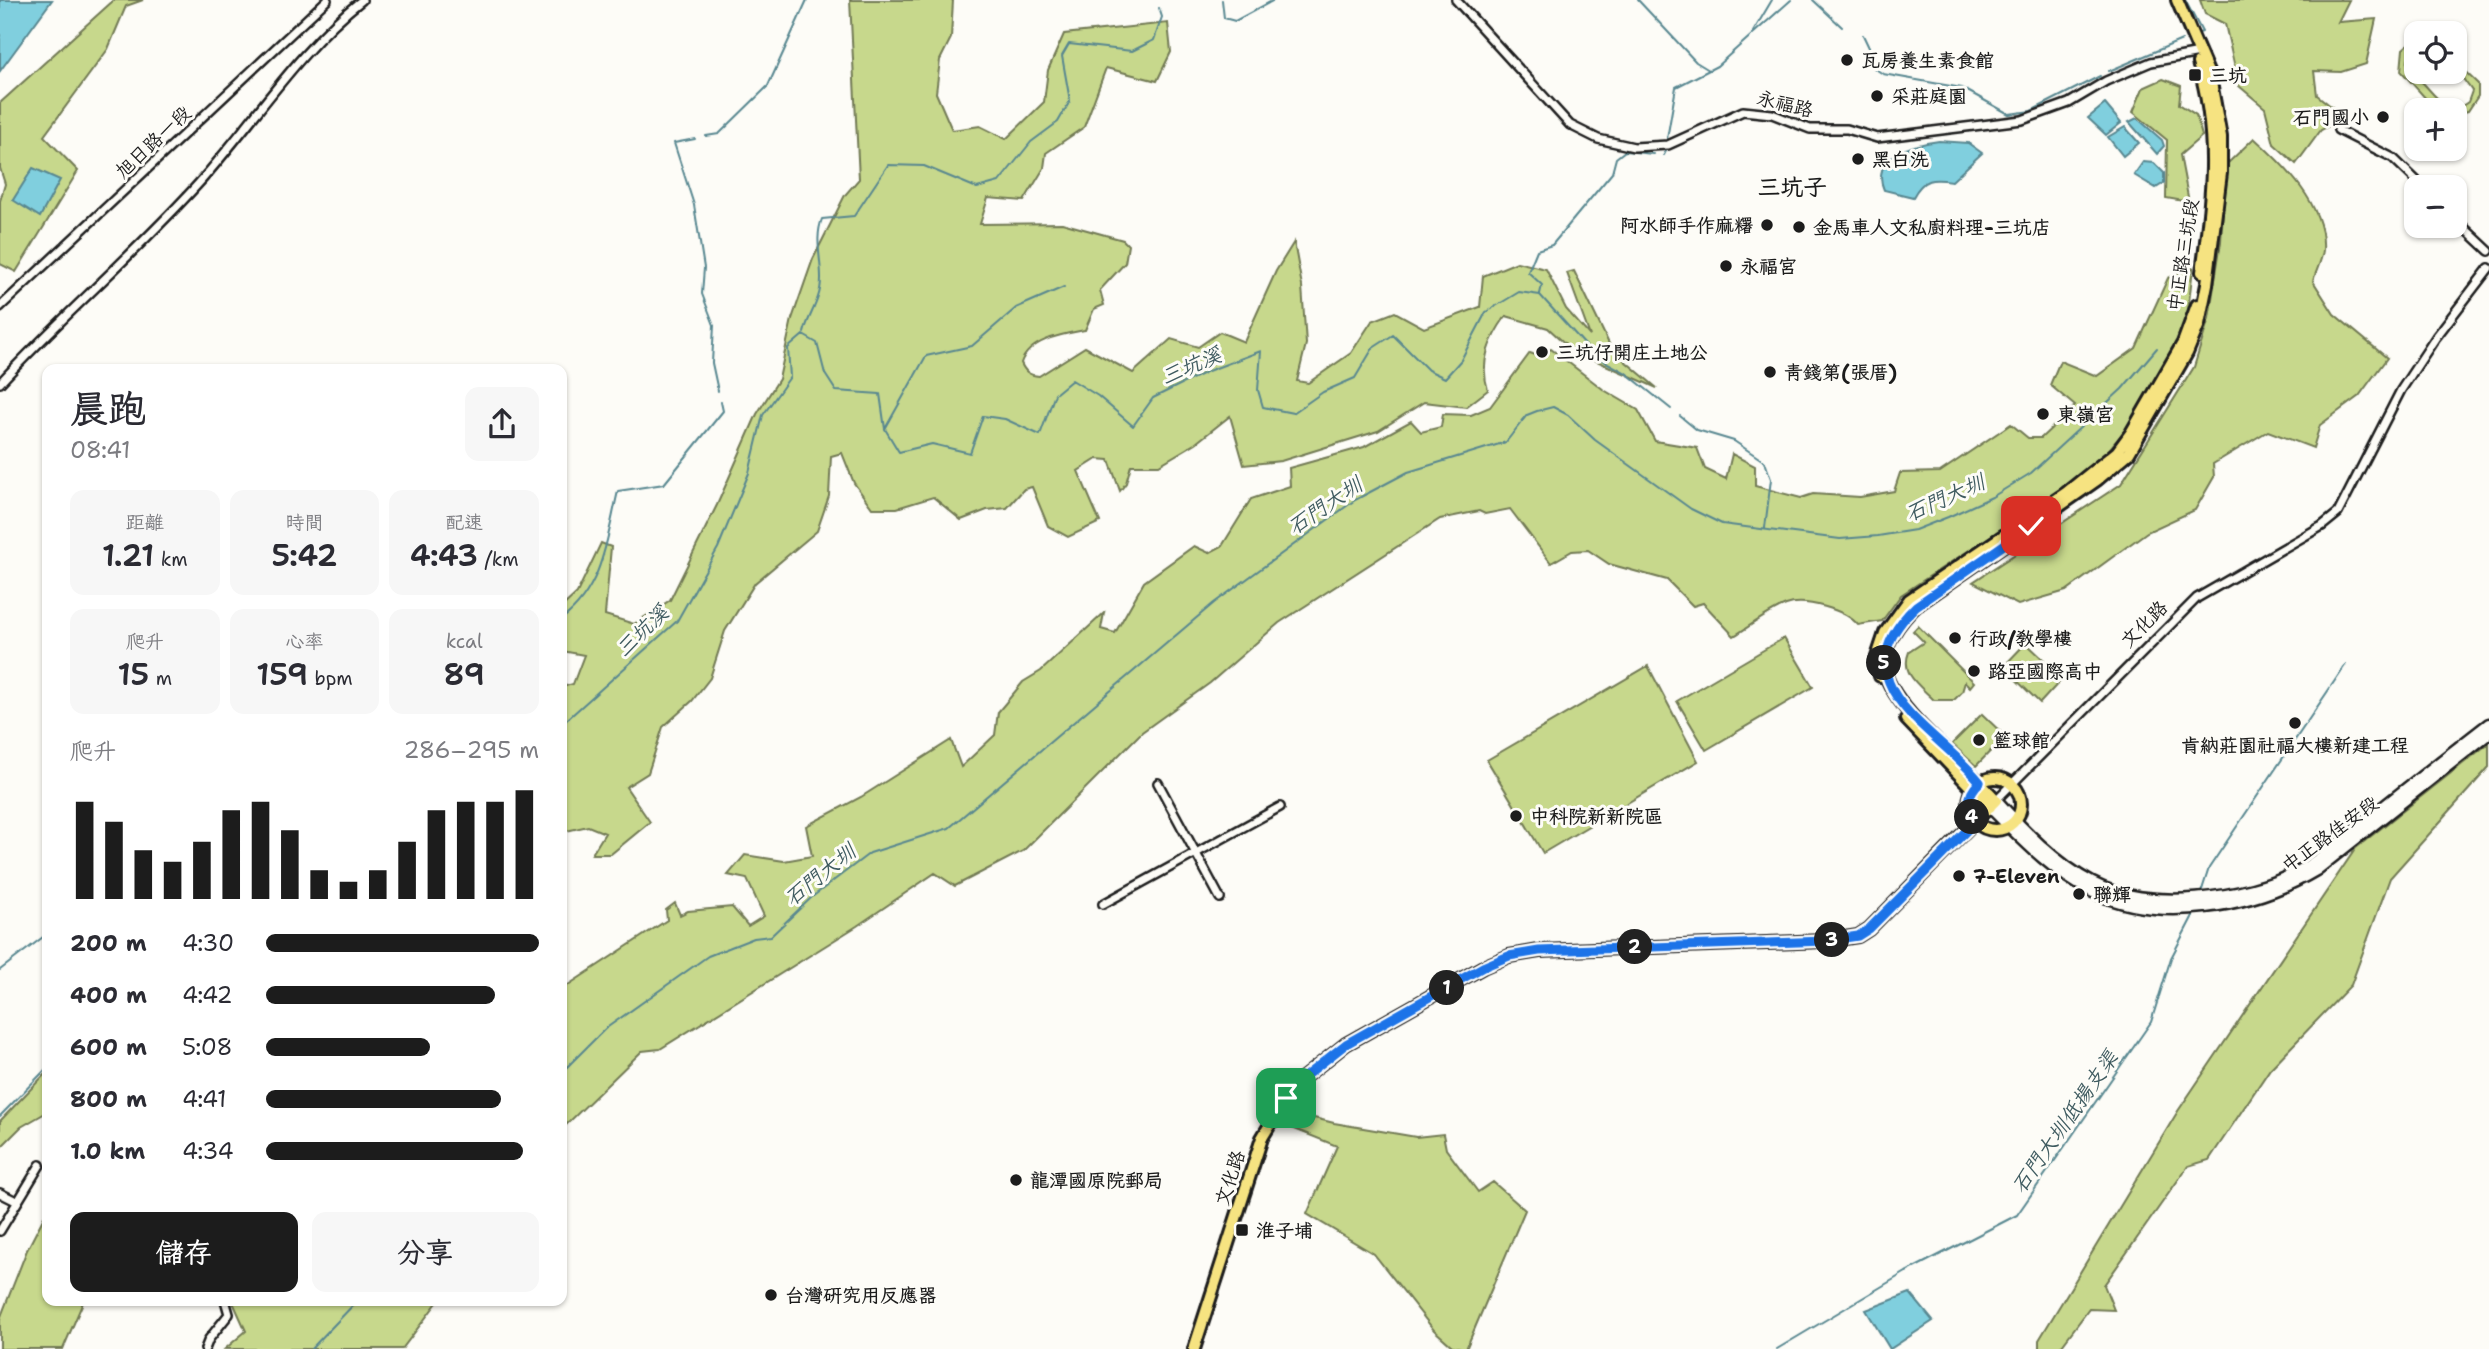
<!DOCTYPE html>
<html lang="zh-TW">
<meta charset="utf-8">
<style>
body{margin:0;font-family:"Shantell Sans","LXGW WenKai TC",sans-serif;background:#f7f7f7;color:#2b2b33;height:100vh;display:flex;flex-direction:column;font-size:26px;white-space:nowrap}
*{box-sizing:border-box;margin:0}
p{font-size:23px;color:#7c7c81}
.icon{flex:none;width:38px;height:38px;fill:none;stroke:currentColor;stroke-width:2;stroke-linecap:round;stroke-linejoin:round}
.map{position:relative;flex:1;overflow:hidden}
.side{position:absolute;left:42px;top:364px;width:525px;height:942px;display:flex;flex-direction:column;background:#fff;border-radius:14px;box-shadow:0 2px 5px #0004}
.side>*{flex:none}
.tools{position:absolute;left:2404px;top:21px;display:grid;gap:14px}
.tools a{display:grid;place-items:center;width:63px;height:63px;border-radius:14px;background:#fff;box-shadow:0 2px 5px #0004;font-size:35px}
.pin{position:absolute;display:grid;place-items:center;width:60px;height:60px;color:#fff;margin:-30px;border-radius:14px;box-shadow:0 4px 10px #0006}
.km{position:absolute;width:35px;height:35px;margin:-18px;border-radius:50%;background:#222;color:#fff;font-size:19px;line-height:35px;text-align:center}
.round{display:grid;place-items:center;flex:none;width:74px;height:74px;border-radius:14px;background:#f7f7f7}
.summary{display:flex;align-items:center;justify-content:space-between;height:119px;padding:0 28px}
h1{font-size:38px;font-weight:600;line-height:52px}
.stats{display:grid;grid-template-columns:repeat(3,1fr);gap:10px;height:119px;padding:7px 28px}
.stats div{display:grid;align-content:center;border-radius:14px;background:#f7f7f7;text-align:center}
.stats b{font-size:30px;font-weight:600}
.stats small{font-size:19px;font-weight:400}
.stats p{font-size:19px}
.chart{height:196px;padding:14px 28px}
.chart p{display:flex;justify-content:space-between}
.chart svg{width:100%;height:126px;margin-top:7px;stroke:#1c1c1c;stroke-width:6}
.action{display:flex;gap:14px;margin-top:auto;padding:14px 28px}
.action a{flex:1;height:80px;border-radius:14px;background:#1c1c1c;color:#fff;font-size:28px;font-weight:600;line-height:80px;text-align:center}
.action a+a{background:#f7f7f7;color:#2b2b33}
ul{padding:0 28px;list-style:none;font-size:23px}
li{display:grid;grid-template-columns:112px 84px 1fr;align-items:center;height:52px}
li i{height:18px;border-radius:9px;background:#1c1c1c}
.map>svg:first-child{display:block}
.green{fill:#c7d88c;stroke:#727a54;stroke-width:2}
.water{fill:#80cfde;stroke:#588790;stroke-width:2}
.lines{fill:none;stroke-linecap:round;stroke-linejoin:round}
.stream{stroke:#588790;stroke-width:2}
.minor-casing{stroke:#1c1c1c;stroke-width:12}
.secondary-casing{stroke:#1c1c1c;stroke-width:15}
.primary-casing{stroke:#1c1c1c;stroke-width:16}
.minor{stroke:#fdfcf7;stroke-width:7}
.secondary{stroke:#fdfcf7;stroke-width:10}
.primary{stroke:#f6e381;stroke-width:10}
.route-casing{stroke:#fff;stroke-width:14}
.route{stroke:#1a73e8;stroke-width:9}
.poi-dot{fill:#1c1c1c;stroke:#fdfcf7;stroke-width:2.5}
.labels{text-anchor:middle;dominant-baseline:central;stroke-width:6;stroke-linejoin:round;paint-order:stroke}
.poi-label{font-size:19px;font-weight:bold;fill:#1c1c1c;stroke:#fdfcf7;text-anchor:start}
.street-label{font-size:19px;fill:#1c1c1c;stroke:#fdfcf7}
.water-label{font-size:21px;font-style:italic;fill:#3f5b60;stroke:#fdfcf7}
.quarter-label{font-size:23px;font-weight:bold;fill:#1c1c1c;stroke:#fdfcf7}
</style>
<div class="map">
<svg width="2489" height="1349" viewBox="0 0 2489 1349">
<rect width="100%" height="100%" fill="#fdfcf7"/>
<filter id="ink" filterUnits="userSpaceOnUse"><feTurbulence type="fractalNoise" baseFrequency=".0143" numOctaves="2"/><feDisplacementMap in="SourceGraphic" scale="14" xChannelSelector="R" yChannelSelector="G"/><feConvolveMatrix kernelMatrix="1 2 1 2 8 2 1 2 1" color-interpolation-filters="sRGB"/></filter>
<g filter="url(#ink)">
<path class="green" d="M114 0H143L126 6 108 49 44 136 78 171 16 272 0 264V201L5 184 0 168V103Z
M850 0H953L951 38 940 60 936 93 952 130 980 126 1006 139 1044 102 1048 70 1064 34 1168 23 1171 52 1157 81 1106 68 1084 127 1046 153 1044 168 1024 201 988 198 980 224 1062 223 1123 240 1128 245 1125 263 1100 290 1104 305 1094 309 1085 330C1064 334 1029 339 1021 363 1025 372 1029 375 1039 376L1085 347 1133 373 1171 339 1198 347 1220 332 1244 342 1276 271 1294 242 1302 286 1306 344 1297 381 1308 383 1351 353 1372 321 1395 312 1424 328 1480 307 1483 276 1517 262 1546 269 1566 309 1590 336 1567 273 1574 271 1612 350 1657 388 1572 350 1548 328 1506 316C1490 338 1479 362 1488 390L1466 407 1424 402 1378 431 1281 461 1244 465 1230 416 1196 443 1159 465H1131L1126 483 1120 491 1109 460 1097 459 1078 471 1100 522 1068 537 1048 526 1032 487 1024 489 1007 508 987 510 961 520 933 497 897 508H872L854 483 842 453 831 456 829 496 817 531 755 583 725 631 710 678 692 701 663 727 648 773 626 787 650 822 611 854H592L605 833 588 826 562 832V687L573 684 584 655 562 651V607L577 593 601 543 611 547 605 615 634 624 670 600 717 505 757 414 779 379 792 319 813 259 845 195 859 179Z
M2200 0H2349L2338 22 2376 19 2366 64 2341 72 2314 71 2317 95 2337 111 2336 122 2321 130 2296 164 2274 144 2265 108 2239 86 2225 24 2205 14Z
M2417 37C2417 47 2404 57 2409 68 2411 74 2419 80 2424 84 2437 98 2449 117 2468 102L2472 91 2455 68V62L2478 84V96L2468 111 2455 114V110H2436L2401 71 2403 49Z
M2163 79 2181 86 2179 104 2196 115 2202 136 2180 155 2189 202 2166 198 2167 140 2133 112 2143 88Z
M2254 138C2284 165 2326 205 2323 250 2322 260 2316 271 2313 281L2334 314 2387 358 2359 396 2320 425 2313 448 2268 431 2213 464 2214 477 2195 510 2147 532 2066 591 2018 605 1973 582 2121 484 2194 367 2209 318 2221 242 2226 165Z
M2193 268 2187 319 2172 352 2140 412 2102 458 2050 497 1901 595 1882 621 1858 625C1846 610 1805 598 1786 605 1768 612 1750 626 1734 636L1703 603 1693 606 1667 580 1609 564 1588 550 1572 551 1551 563 1510 509 1485 514 1479 511 1440 519 1279 623 1210 683 1142 732 1023 851 955 886 935 873 857 926 660 1049 642 1051 562 1129V989L667 920 666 910 675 903 680 915 688 911 732 907 748 926 764 916 747 879 728 875 745 855 784 861 812 856 806 826 861 797 951 740 961 767 995 735 998 712 1023 682 1041 671 1104 613 1101 629 1115 633 1144 582 1194 546 1209 553 1222 546 1251 499 1290 486 1289 468 1364 447 1411 421 1421 432 1441 427 1443 414 1471 415 1490 407 1530 353 1541 357 1551 349 1604 390 1638 410 1655 441 1697 448 1705 469 1726 479 1732 454 1755 466V486L1801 498 1813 494 1860 497 1894 491 1900 473 1940 472 2011 424 2028 438H2041L2075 406 2050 385 2060 361 2097 376 2136 348 2168 278Z
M1918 626 1974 682 1970 687 1965 682 1962 692 1954 700H1934C1920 686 1900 674 1909 652L1924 642 1913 631Z
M1784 638 1813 687 1706 750 1677 701Z
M2026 643 2063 678 2040 703 2003 667Z
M1648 666 1698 761 1543 853 1487 760Z
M1982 714 2005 736 1976 766 1952 744Z
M2489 743V767L2390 878 2351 985 2270 1069 2209 1160 2188 1166 2104 1285 2114 1310 2089 1309 2059 1349H2039V1340L2178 1111 2356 848Z
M47 1072V1112L21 1127 0 1148V1121Z
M1290 1112 1334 1123 1416 1137 1443 1134 1446 1149 1478 1192 1493 1182 1525 1210 1466 1349 1452 1346 1434 1330 1374 1254 1307 1214 1337 1146 1282 1124Z
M47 1211V1300H84L63 1349H0V1319L27 1250Z
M232 1300H439L402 1349H225L246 1331Z"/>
<path class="water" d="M0 0H52L0 71Z
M2105 104 2121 123 2106 135 2088 118Z
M2137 118 2162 140 2164 146 2157 154 2129 122Z
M2125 127 2139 143 2123 156 2108 137Z
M1939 141 1968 143 1982 153 1952 181C1932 178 1923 178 1913 197L1884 190C1869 155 1915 144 1939 141Z
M2143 162 2154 163 2164 173V183L2156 188 2134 175Z
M33 168 60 180 40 217 13 200Z
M1910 1293 1933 1321 1890 1349 1866 1310Z"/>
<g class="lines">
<path class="stream" d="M1222 0 1224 18 1235 21 1274 0
M1638 0 1696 62 1709 70
M1813 0 1842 27
M2185 0 2202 32 2199 33
M1753 32 1772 0
M1863 35 1872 54 1874 68 1883 74 1962 88 2009 114 2031 111 2100 76
M2109 71 2182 40
M706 136 719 134 768 86 807 0
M695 139 674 143 694 205 704 268 702 294 714 325 712 363 718 391
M1667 139 1676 87 1717 66 1791 0
M1664 155 1666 151
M1540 294 1542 285 1528 272 1537 250 1552 245 1612 173 1616 158 1625 151 1653 154
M804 333C807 320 814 310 818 297 827 272 812 244 822 219L854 216 888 165 924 166 977 188 999 182 1031 142 1058 122 1070 101 1062 56 1069 44 1132 51 1154 40 1162 17 1159 8
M1680 416 1697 430 1734 441 1765 462 1771 479 1765 528
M885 429 926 356 972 346 1016 308 1064 287
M562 619C603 588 607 538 618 491L664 484 723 411 721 402
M562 724 677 621 718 548 749 473 763 415 790 377 788 348 803 335 817 343 825 374 836 391 880 394 885 429 899 452 932 444 970 453 983 416 1005 419 1040 435 1055 394 1072 380 1098 396 1133 426 1153 398 1208 371 1261 351 1258 390 1263 407 1293 413 1323 392 1355 378 1373 348 1393 335 1428 370 1445 378 1461 360 1486 312 1519 292 1540 295 1595 356 1626 373 1671 409
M2201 893 2209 868 2346 664
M0 970 47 934
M562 1072 605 1029 708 956 754 938 771 936 812 897 870 853 949 828 1214 603 1355 500 1408 472 1506 442 1527 415 1537 411 1553 407 1568 415 1595 440 1691 509 1722 524 1840 539 1878 536 1915 530 1948 517 1992 497 2031 473 2122 389 2157 348
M0 1116 47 1068
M311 1349 358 1300
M1777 1349 1906 1272 2017 1215 2151 1022 2171 958 2196 910"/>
<g class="minor-casing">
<path id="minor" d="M1456 0 1570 125 1598 139 1634 147 1668 145 1743 111 1772 114 1810 129H1847L1877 138 2022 120 2069 103 2106 81 2151 62 2200 53
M2338 130 2393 158 2423 187
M2455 219 2489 251
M0 307 327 0
M0 383C64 314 136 253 199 183 253 123 298 50 362 0
M1158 783 1220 898
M1996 800 2197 598 2322 526 2338 513 2401 390 2436 337 2489 268
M1103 904 1280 807
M0 1193 16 1201
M0 1231 40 1165
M205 1349 209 1339 229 1314 225 1300"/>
</g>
<g class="secondary-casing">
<path id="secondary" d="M1996 800C2023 830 2056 864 2092 883 2147 912 2247 900 2299 871 2326 856 2348 835 2372 816 2411 785 2450 754 2489 724
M1990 807C2021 838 2053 872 2093 892 2161 924 2254 907 2316 870L2489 733"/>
</g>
<g class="primary-casing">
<path id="primary" d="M2198 63C2220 134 2212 200 2202 272
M1880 676 1876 660 1885 633 1909 600 2066 493 2117 452 2131 433 2183 343 2197 305
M1906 719 1990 807
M1969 804a26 26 0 1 1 52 0a26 26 0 1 1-52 0Z
M1194 1349 1262 1138 1286 1098 1303 1078 1346 1044 1483 967 1509 956 1539 951 1825 941 1858 936 1869 929 1996 800C1968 767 1887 706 1884 666 1882 645 1901 620 1916 606L2097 480 2129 453 2187 353 2199 324 2207 284 2221 173V137L2210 77 2177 0"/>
</g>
<use href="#minor" class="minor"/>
<use href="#secondary" class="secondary"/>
<use href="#primary" class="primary"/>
</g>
</g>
<g class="lines" filter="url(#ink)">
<g class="route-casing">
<path id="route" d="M1286 1098 1303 1078 1346 1044 1483 967 1509 956 1539 951 1825 941 1858 936 1869 929 1975 822C1966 807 1967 794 1980 782 1935 726 1835 685 1916 606L2031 526"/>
</g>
<use href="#route" class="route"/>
</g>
<g class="poi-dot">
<circle cx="1847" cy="60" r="7"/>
<rect x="2188" y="68" width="14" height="14" rx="3.5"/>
<circle cx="1877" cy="96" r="7"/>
<circle cx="2383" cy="117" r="7"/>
<circle cx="1858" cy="159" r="7"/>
<circle cx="1767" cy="225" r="7"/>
<circle cx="1799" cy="227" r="7"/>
<circle cx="1726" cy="266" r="7"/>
<circle cx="1542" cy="352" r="7"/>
<circle cx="1770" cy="372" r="7"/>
<circle cx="2043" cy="414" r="7"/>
<circle cx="1955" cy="638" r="7"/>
<circle cx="1974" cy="671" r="7"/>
<circle cx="2295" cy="723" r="7"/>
<circle cx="1979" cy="740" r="7"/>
<circle cx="1516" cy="816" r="7"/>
<circle cx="1959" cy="876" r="7"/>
<circle cx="2079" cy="894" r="7"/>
<circle cx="1016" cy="1180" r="7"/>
<rect x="1235" y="1223" width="14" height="14" rx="3.5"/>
<circle cx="771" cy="1295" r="7"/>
</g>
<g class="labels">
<g class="poi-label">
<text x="1861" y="60">瓦房養生素食館</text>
<text x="2209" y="75">三坑</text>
<text x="1891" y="96">采莊庭園</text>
<text x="2369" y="117" text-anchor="end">石門國小</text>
<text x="1872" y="159">黑白洗</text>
<text x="1753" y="225" text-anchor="end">阿水師手作麻糬</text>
<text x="1813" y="227">金馬車人文私廚料理-三坑店</text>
<text x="1740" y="266">永福宮</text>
<text x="1556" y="352">三坑仔開庄土地公</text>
<text x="1784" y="372">青錢第(張厝)</text>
<text x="2057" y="414">東嶺宮</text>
<text x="1969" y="638">行政/教學樓</text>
<text x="1988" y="671">路亞國際高中</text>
<text x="1993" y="740">籃球館</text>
<text x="2295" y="745" text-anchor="middle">肯納莊園社福大樓新建工程</text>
<text x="1530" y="816">中科院新新院區</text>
<text x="1973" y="876">7-Eleven</text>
<text x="2093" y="894">聯輝</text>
<text x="1030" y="1180">龍潭國原院郵局</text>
<text x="1256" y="1230">淮子埔</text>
<text x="785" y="1295">台灣研究用反應器</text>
</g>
<g class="street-label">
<text transform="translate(1785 104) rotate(14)">永福路</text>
<text transform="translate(153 142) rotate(-43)">旭日路一段</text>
<text transform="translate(2183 255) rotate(-81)">中正路三坑段</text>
<text transform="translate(2144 624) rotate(-45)">文化路</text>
<text transform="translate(2330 834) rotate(-36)">中正路佳安段</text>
<text transform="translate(1230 1178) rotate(-72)">文化路</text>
</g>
<g class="water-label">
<text transform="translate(1191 366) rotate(-23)">三坑溪</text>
<text transform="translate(1945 498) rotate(-24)">石門大圳</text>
<text transform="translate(1325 506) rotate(-34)">石門大圳</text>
<text transform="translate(642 631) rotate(-44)">三坑溪</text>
<text transform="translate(820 875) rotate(-39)">石門大圳</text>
<text transform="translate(2065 1122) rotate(-55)">石門大圳低揚支渠</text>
</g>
<g class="quarter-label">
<text x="1792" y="187">三坑子</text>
</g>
</g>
</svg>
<div class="tools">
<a><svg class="icon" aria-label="locate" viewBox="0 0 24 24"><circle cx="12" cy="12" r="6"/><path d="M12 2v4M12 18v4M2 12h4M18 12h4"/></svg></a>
<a>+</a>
<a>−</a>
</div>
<div class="pin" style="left:1286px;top:1098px;background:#1e9e55"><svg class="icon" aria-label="arrive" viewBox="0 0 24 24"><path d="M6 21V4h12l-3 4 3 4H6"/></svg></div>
<div class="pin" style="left:2031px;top:526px;background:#d93025"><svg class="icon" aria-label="check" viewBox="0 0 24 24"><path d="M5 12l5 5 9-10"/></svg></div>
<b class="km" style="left:1447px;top:988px">1</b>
<b class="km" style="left:1635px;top:947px">2</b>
<b class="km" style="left:1832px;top:940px">3</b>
<b class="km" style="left:1972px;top:817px">4</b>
<b class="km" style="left:1884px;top:663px">5</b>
<section class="side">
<div class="summary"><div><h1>晨跑</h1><p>08:41</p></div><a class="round"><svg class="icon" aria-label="share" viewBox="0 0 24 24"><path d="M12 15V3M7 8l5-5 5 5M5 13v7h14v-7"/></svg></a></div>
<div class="stats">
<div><p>距離</p><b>1.21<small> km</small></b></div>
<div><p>時間</p><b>5:42</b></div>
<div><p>配速</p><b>4:43<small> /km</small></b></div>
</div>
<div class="stats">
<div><p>爬升</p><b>15<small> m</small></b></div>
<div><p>心率</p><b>159<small> bpm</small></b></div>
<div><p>kcal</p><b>89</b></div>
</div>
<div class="chart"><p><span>爬升</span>286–295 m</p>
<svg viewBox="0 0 160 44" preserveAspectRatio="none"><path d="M5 44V10M15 44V17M25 44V27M35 44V31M45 44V24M55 44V13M65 44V10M75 44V20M85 44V34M95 44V38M105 44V34M115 44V24M125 44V13M135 44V10M145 44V10M155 44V6"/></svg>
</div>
<ul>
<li><b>200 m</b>4:30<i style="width:100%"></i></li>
<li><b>400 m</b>4:42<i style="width:84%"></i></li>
<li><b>600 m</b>5:08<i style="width:60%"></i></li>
<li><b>800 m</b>4:41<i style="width:86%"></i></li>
<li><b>1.0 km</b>4:34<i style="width:94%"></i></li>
</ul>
<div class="action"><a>儲存</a><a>分享</a></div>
</section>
</div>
